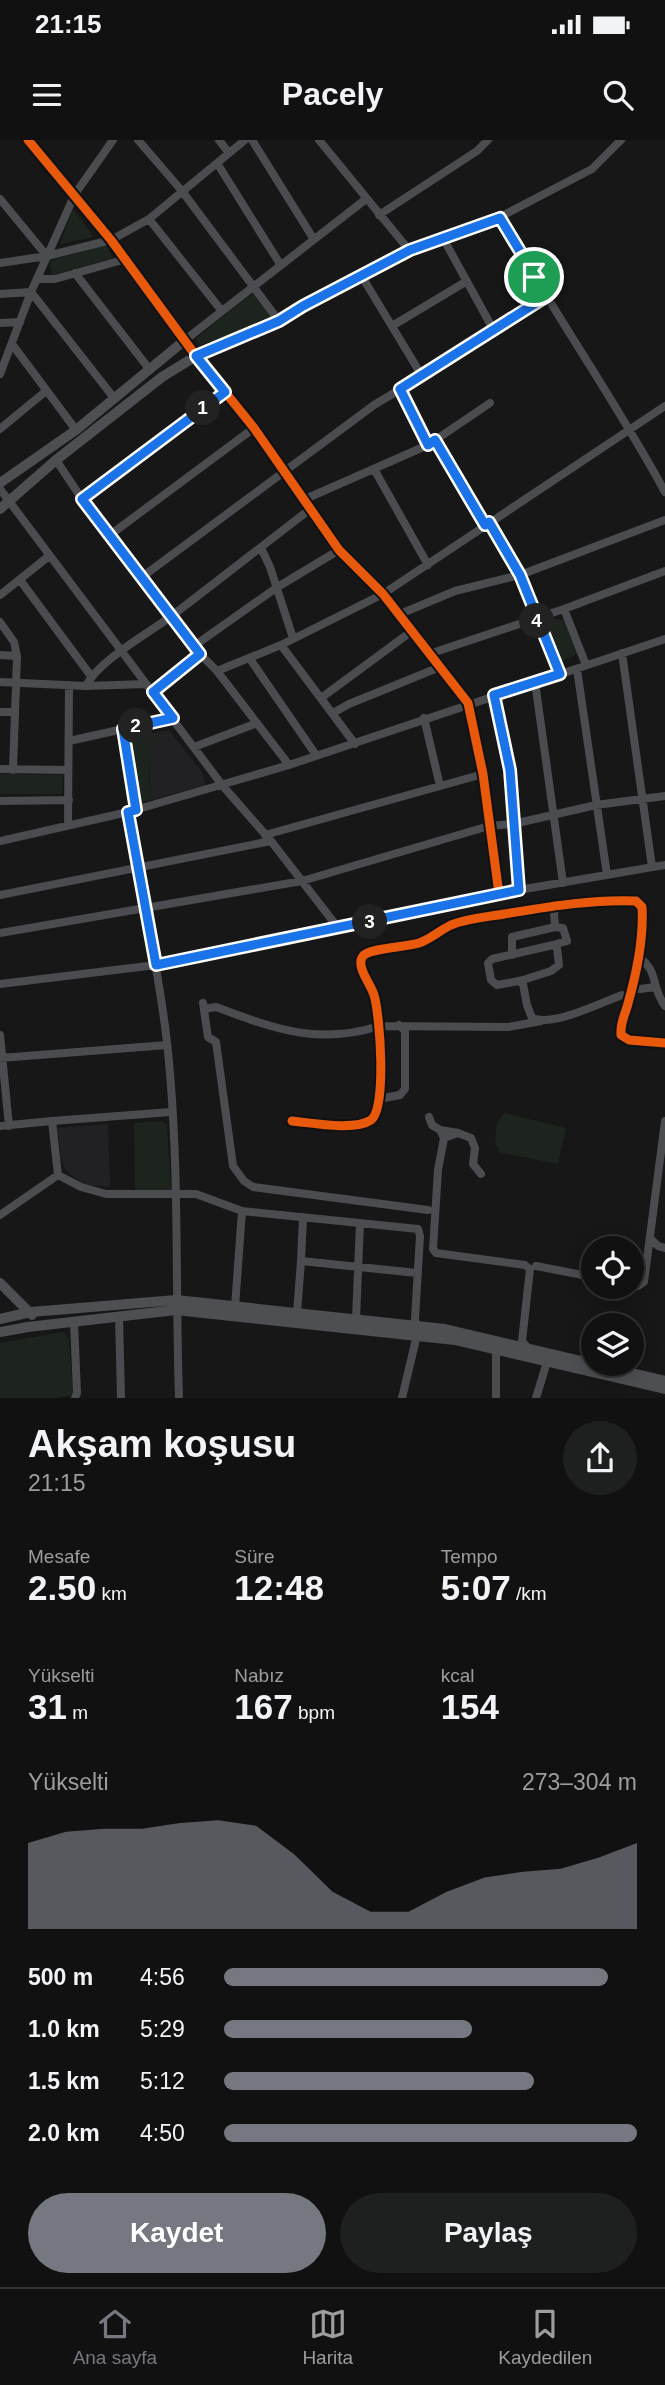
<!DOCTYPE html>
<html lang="tr">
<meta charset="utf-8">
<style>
body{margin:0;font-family:Helvetica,sans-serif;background:#1e1f1f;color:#f1f3f6;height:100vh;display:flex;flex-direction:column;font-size:26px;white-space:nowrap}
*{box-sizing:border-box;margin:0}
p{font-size:23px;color:#9c9d9f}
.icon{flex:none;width:38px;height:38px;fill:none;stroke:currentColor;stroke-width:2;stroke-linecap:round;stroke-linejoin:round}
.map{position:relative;height:1258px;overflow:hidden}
.panel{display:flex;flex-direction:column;background:#111;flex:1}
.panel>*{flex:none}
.tools{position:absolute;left:581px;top:1096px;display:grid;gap:14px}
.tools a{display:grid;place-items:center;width:63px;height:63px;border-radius:50%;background:#111;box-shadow:0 4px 18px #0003,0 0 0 2px #303131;font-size:35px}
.pin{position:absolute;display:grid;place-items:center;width:60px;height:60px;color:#fff;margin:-30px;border:4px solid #fff;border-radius:50%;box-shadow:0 2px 7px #0007}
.km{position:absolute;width:35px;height:35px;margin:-18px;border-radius:50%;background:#222;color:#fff;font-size:19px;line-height:35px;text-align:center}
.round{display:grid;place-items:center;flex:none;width:74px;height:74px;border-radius:37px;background:#1e1f1f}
.overview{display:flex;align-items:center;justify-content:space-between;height:119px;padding:0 28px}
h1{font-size:38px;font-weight:600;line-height:52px}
.figures{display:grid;grid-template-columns:repeat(3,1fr);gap:10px;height:119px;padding:7px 28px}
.figures div{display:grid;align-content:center}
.figures b{font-size:35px;font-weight:600}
.figures small{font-size:19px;font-weight:400}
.figures p{font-size:19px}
.chart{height:196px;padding:14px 28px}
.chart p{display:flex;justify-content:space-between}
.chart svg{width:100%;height:126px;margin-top:7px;fill:#757880;opacity:.7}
.action{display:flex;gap:14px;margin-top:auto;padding:14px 28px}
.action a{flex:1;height:80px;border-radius:42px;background:#757880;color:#fff;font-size:28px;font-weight:600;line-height:80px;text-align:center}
.action a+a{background:#1e1f1f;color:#f1f3f6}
ul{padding:0 28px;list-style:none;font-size:23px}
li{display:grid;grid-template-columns:112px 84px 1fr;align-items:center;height:52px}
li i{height:18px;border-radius:9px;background:#757880}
.status{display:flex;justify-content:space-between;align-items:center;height:49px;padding:0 35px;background:#111;direction:ltr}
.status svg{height:19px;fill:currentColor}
header{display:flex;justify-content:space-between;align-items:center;height:91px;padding:0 28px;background:#111;font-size:32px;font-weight:600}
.menu{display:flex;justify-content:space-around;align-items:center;height:98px;border-top:2px solid #303131;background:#111;font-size:19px;color:#9c9d9f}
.menu a{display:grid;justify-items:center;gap:4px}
.menu .selected{color:#757880}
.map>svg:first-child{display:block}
.built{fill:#212123}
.green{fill:#1d241e}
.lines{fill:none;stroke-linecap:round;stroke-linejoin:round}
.minor{stroke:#4b4c50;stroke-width:8}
.major{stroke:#4d4f52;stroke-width:10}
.cycleway-casing{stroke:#111113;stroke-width:13}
.cycleway{stroke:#e8590c;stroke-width:9}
.route-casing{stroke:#fff;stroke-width:14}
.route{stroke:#1a73e8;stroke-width:9}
</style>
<div class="status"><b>21:15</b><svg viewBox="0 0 49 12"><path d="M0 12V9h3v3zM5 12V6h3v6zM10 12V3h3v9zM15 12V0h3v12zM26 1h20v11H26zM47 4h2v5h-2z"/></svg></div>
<header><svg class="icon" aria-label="menu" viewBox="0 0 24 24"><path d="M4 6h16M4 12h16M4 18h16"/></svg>Pacely<svg class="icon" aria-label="search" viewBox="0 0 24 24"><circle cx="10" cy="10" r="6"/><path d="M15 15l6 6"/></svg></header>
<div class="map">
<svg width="665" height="1258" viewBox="0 0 665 1258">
<rect width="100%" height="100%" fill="#171717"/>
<path class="built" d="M169 590 203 633 205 645 151 660 149 619 152 606 158 598 156 592Z
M108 984 110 1047 85 1045 68 1033 62 1023 57 988Z"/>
<path class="green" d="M73 69 94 97 60 104Z
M106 105 113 118 52 135 49 121Z
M252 154H255L272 178 271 181 200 205 195 199Z
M553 479 564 480 578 514 558 522 543 484Z
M156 592 158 598C144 615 150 638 151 660L140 662 129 604 131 596Z
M0 634 63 635 62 654H0Z
M504 973 566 988 558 1024 498 1012 499 1009 495 1003 497 982Z
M163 981 167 986 171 1050 135 1051 134 983Z
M63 1192 69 1199 73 1255 57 1258H0V1203Z"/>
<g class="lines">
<path class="minor" d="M28 0 111 100 196 216 254 288 339 410 383 454 468 563 483 634 499 754
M138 0 182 51 279 181
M219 0 229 13
M252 0 313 98
M319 0 409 110
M217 23 280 124
M0 59 47 116
M379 75 477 11 488 0
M500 77C552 171 614 258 665 352
M149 79 221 170
M443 98 493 189
M0 123 47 116 111 100 149 79 245 0
M75 133 150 230
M361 135 422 236
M39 139H55L126 119
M0 154 31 152 114 258
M0 183 20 182
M392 186 467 141
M185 200 366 59
M12 204 76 290
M196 216 279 181 303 166 409 110 500 77 592 29 621 0
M0 234 31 152 75 54 113 0
M400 249 428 305
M0 289 46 251
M435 300 485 385
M56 320 82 359 200 514 217 531 289 625
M374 329 428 425
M0 349 222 645 271 701 339 789
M82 359 225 252
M303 360 428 305 490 263
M489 382 520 435 560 534
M110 395 254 288
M261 408 270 427 293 498
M142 437 374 265 449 220 502 183 547 156
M20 440 91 536
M0 455 49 416
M564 469 586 525
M400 474 455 451 520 435 665 380
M0 482 14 502 17 516 13 630
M281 505 355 604
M194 506 276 448 339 410
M622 513 652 727
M429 514 564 469 665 431
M0 515 17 516
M250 519 316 615
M577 529 607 735
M217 531 281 505 383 454 665 266
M0 542 86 546 146 544
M535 542 563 743
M86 546C99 520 149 493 173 475 218 440 264 405 309 370
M153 552 200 514
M494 556 510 630 519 750
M321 558 412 491
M0 572H15
M333 573 349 564 440 527
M424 578 440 646
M123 589 136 670
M69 601 173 578
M194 607 257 583
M0 629 68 630
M0 661 69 660
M128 672C141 749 158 825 167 902 180 1020 175 1140 179 1258
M68 685 69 545
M265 695 483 634
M0 701 128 672 289 625 665 499
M0 755 271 701
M555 787 554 772 558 766
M0 793 302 741 489 686 513 684 596 665 665 656
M512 815V797L555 787 563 788 567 801 553 805
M638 817C659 830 651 848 665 866
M523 840 519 841 523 844 527 865 532 878C553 887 600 863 622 855
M519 841 497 845 491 840 488 823 492 819 553 805 557 808 559 825 551 831 526 839
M0 844 156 825 519 750 665 725
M631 847 640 849 655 847
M203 863 208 897 216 902 233 1026 244 1041 253 1047 428 1070
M204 869 216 867C272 888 318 906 379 886L508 887 541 881
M0 895 9 986
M0 918 167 905
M379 959 400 955 405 949V891L399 885
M429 977 432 985 440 990 444 998 438 1030 433 1109 436 1113 525 1125 530 1129 522 1201 527 1207
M52 981 171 972
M292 981C312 983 355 991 371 980 387 969 380 874 374 855 371 844 355 826 363 816 369 808 407 807 419 803 431 799 440 790 451 785 468 778 487 777 504 774 547 767 592 759 636 761L642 767C644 800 636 836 627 867 624 877 620 884 621 895L629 900 665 903
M0 986 52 981 58 1035
M440 990 458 993 444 998
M458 993 471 998 475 1008 473 1024 481 1034
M0 1075 58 1035 81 1047 106 1054H196L242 1071 418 1089 420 1096 415 1179 417 1195 402 1258
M303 1077 301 1121 417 1133
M650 1098 658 1106 665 1108
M536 1126 593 1137
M632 1144 638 1146 644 1142 665 981
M235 1167 242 1071
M297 1173 301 1121
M119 1176 121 1258
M356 1179 360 1083
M74 1182 77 1253 75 1258
M496 1258V1210
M536 1258 547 1222"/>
<path class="major" d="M0 343 76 290 185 200
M0 369 56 320 162 237 196 216
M0 1143 32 1175
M0 1179 31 1172 176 1160 445 1189 665 1241
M0 1192 28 1187 176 1170 455 1200 665 1249"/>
<g class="cycleway-casing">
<path id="cycleway" d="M28 0 111 100 196 216 254 288 339 410 383 454 468 563 483 634 499 754
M292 981C312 983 355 991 371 980 387 969 380 874 374 855 371 844 355 826 363 816 369 808 407 807 419 803 431 799 440 790 451 785 468 778 487 777 504 774 547 767 592 759 636 761L642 767C644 800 636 836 627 867 624 877 620 884 621 895L629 900 665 903"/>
</g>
<use href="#cycleway" class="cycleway"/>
</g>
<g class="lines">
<g class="route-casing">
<path id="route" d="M500 78 547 156 400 249 428 305 435 300 485 385 489 382 520 435 560 534 494 555 510 630 519 750 156 825 128 672 136 670 123 589 173 578 153 552 200 514 82 359 225 252 196 216 279 181 303 166 410 110Z"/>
</g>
<use href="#route" class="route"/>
</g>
</svg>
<div class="tools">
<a><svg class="icon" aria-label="locate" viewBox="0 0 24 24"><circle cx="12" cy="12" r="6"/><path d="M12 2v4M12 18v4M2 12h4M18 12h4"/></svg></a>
<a><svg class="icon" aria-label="layers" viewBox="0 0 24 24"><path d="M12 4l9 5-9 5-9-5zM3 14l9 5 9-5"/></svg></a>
</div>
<div class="pin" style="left:534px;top:137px;background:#1e9e55"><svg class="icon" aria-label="arrive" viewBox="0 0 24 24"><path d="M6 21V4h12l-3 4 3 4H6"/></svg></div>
<b class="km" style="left:203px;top:268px">1</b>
<b class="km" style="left:136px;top:586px">2</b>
<b class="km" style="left:370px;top:782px">3</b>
<b class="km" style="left:537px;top:481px">4</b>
</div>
<section class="panel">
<div class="overview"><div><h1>Akşam koşusu</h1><p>21:15</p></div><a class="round"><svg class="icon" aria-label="share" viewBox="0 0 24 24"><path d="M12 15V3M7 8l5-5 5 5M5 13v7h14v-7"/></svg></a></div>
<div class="figures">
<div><p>Mesafe</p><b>2.50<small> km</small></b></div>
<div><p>Süre</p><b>12:48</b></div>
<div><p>Tempo</p><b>5:07<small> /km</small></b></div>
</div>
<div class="figures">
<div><p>Yükselti</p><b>31<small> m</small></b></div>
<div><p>Nabız</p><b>167<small> bpm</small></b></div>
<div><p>kcal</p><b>154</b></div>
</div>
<div class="chart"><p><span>Yükselti</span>273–304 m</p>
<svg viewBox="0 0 160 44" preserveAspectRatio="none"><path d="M0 44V14L10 10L20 9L30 9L40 7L50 6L60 8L70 18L80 31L90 38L100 38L110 31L120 26L130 24L140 23L150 19L160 14V44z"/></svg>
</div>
<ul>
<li><b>500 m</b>4:56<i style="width:93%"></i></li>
<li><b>1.0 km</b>5:29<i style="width:60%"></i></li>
<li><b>1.5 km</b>5:12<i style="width:75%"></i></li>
<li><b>2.0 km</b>4:50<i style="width:100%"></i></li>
</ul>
<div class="action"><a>Kaydet</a><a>Paylaş</a></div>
</section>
<nav class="menu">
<a class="selected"><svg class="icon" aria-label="home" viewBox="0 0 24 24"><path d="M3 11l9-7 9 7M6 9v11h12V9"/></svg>Ana sayfa</a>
<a><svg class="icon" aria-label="map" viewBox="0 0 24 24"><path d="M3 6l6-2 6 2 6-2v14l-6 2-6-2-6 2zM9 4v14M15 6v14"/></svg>Harita</a>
<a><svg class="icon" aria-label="saved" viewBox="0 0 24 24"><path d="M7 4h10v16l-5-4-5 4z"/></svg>Kaydedilen</a>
</nav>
